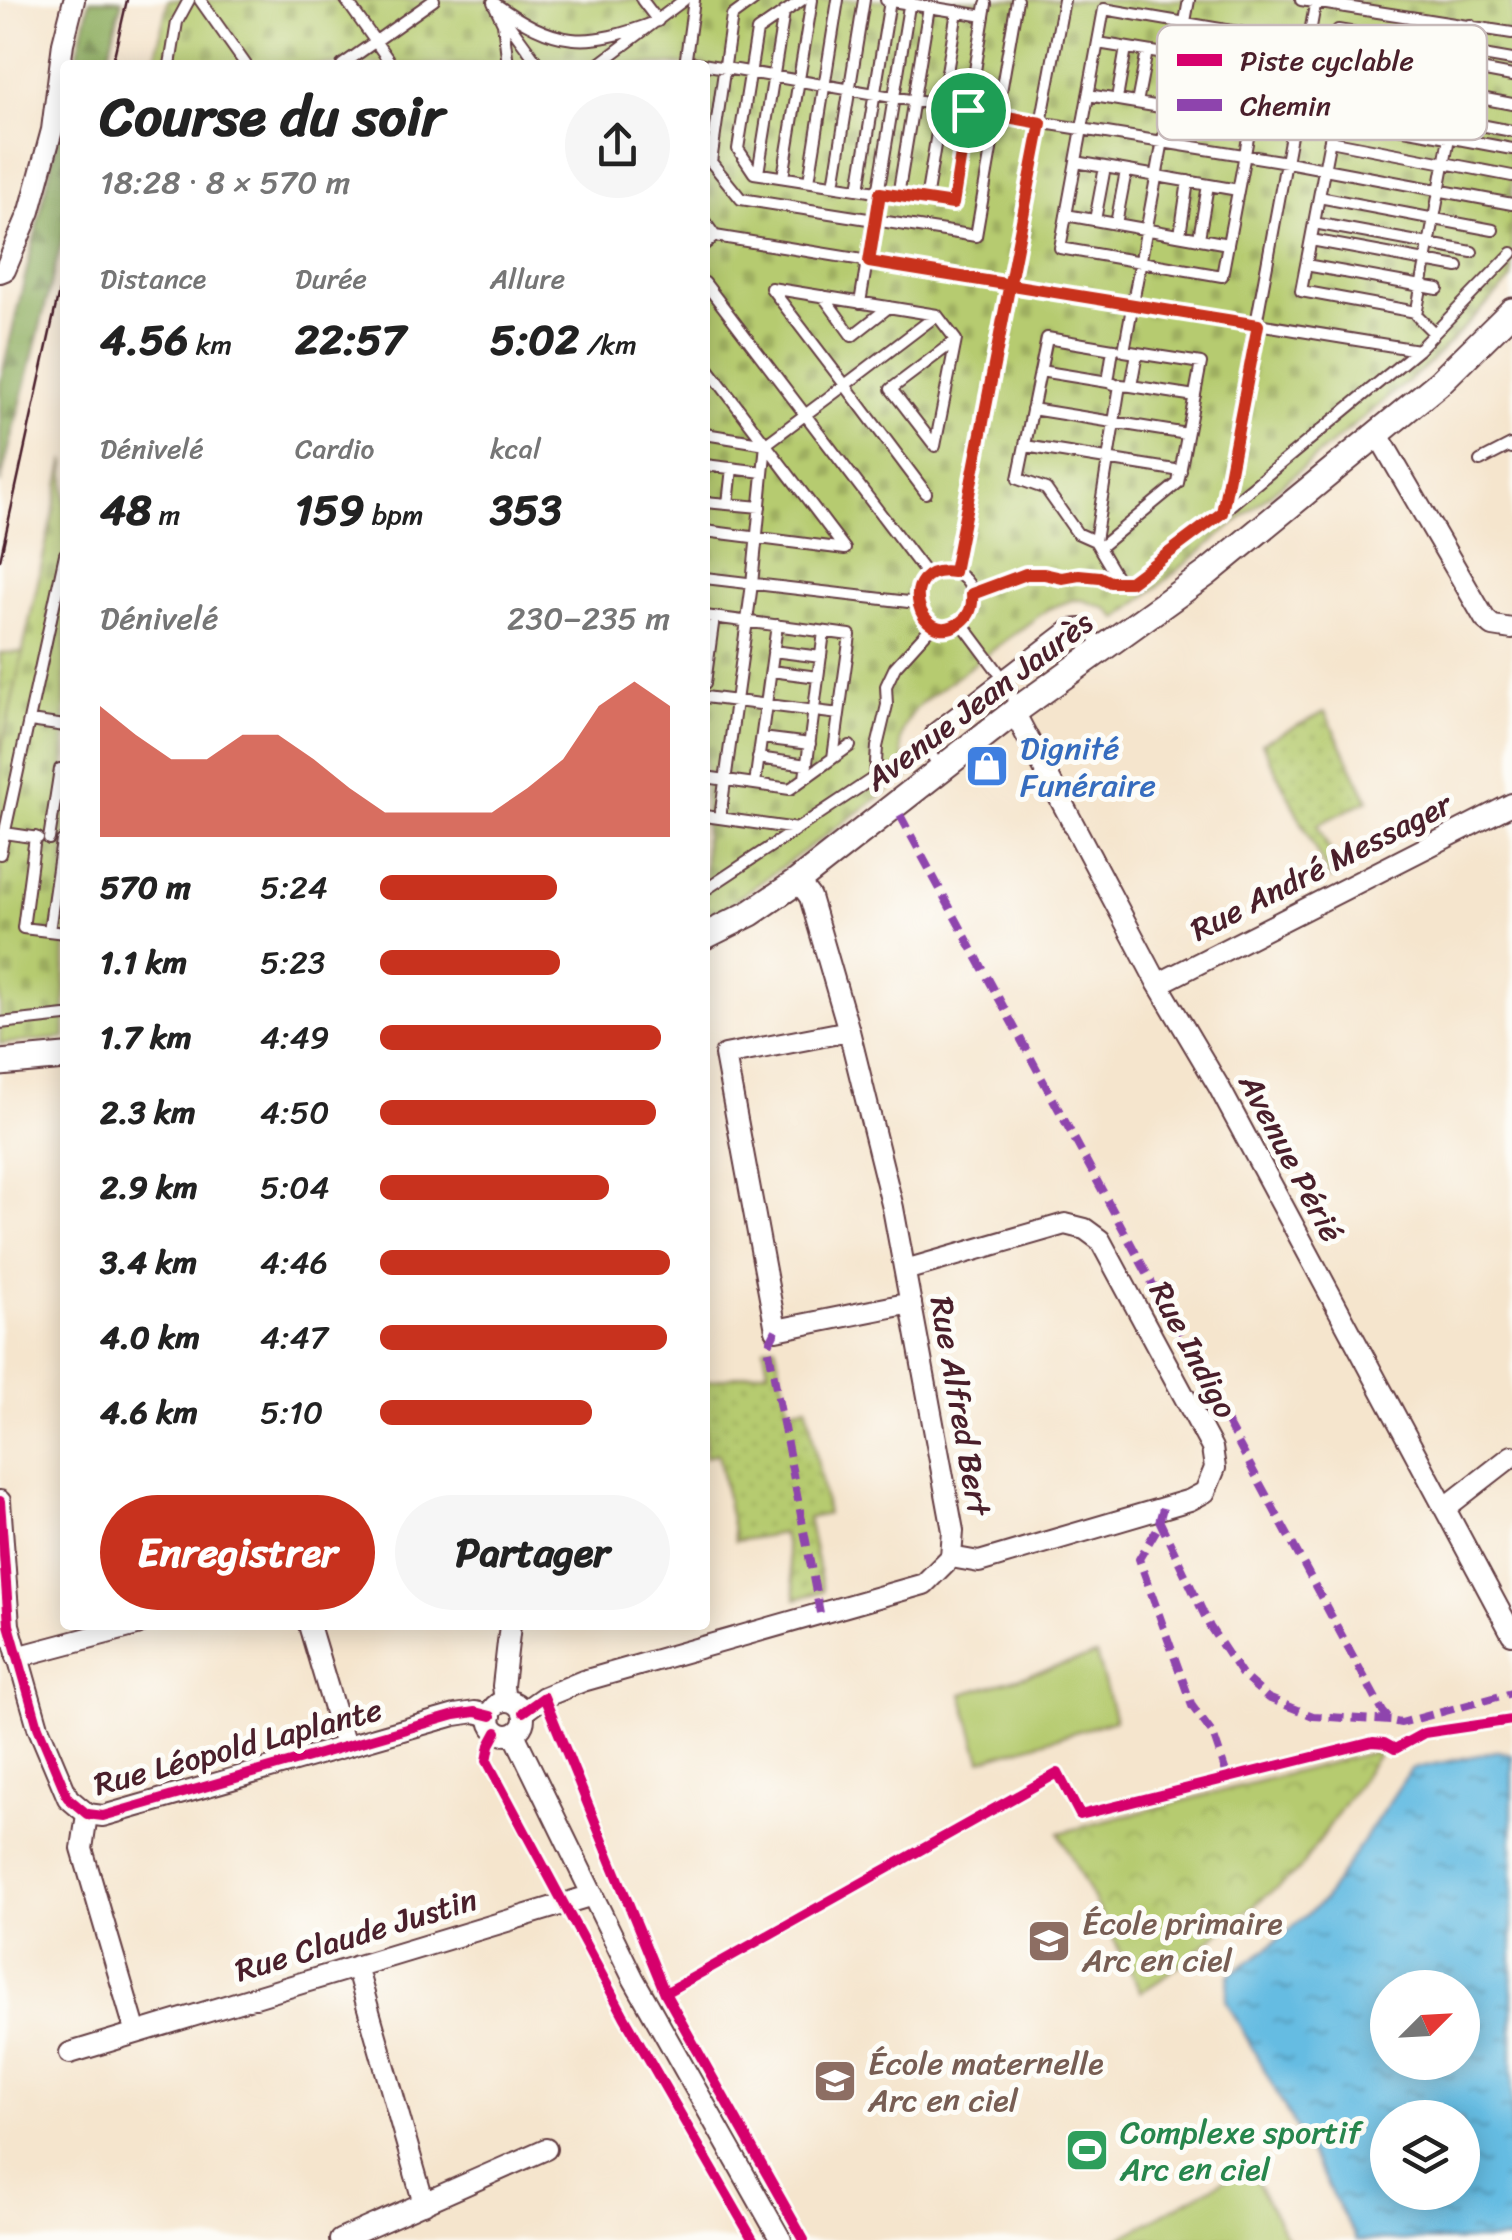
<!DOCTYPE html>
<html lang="fr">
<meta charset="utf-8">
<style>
body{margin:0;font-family:Sriracha,sans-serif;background:#f6f6f6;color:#222;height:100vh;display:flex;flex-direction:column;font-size:38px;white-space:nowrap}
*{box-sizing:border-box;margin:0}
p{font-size:32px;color:#767676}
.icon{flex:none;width:55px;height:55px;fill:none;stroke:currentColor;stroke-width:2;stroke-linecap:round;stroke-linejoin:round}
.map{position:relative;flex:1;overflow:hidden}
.side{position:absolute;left:60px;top:60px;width:650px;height:1570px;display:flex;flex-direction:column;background:#fff;border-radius:10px;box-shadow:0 5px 25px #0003}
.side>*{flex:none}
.needle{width:65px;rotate:66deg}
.tools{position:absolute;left:1370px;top:1970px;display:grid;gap:20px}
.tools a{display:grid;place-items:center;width:110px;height:110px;border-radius:50%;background:#fff;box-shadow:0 5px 25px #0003;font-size:50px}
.pin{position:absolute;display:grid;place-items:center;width:85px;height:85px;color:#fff;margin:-42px;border:5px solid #fff;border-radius:50%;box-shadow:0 2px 10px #0007}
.round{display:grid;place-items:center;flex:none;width:105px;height:105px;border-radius:52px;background:#f6f6f6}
.overview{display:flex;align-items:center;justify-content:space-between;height:170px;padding:0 40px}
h1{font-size:55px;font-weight:700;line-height:75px}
.metrics{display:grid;grid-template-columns:repeat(3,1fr);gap:15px;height:170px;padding:10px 40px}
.metrics div{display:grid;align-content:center}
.metrics b{font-size:42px;font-weight:700}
.metrics small{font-size:28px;font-weight:400}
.metrics p{font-size:28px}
.chart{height:280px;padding:20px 40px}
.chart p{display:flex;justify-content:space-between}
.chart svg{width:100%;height:180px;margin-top:10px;fill:#c8321e;opacity:.7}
.primary-button{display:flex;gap:20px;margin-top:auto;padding:20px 40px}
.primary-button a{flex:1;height:115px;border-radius:60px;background:#c8321e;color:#fff;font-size:40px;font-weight:700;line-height:115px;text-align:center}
.primary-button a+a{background:#f6f6f6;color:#222}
ul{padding:0 40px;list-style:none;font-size:32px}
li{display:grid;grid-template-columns:160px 120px 1fr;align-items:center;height:75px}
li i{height:25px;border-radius:12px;background:#c8321e}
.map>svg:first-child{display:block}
.grass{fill:url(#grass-dots);stroke:#80754e;stroke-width:2.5}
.forest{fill:url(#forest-firs);stroke:#6d6746;stroke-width:2.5}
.cemetery{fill:url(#cemetery-stones);stroke:#80754e;stroke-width:2.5}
.park{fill:url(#park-crowns);stroke:#80754e;stroke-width:2.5}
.pitch{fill:#b6cb70;stroke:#80754e;stroke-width:2.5}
.water{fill:url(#water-ripples);stroke:#586e86;stroke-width:2.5;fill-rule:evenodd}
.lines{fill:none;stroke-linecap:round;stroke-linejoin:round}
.service-casing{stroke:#643d43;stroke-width:14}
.minor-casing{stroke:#643d43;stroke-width:24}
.tertiary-casing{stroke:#643d43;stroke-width:29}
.service{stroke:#fff;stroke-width:10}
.minor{stroke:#fff;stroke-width:20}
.tertiary{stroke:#fff;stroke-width:25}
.tram{stroke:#4a1f2b;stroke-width:2.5}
.quiet{stroke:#8e44ad;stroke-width:8;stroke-dasharray:15 8;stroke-linecap:butt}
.cycleway-casing{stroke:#fdfcf7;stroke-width:16}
.cycleway{stroke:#d6006c;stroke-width:10}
.route-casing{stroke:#fff;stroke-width:20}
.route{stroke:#c8321e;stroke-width:12}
.labels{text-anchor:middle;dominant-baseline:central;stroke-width:10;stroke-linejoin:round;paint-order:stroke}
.street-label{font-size:32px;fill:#4a1f2b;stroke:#fdfcf7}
.shop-label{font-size:32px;fill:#366cbe;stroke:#fdfcf7;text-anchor:start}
.education-label{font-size:32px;fill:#785e54;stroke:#fdfcf7;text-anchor:start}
.leisure-label{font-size:32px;fill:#27864d;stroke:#fdfcf7;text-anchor:start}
.key{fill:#fdfcf7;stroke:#c7baba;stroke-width:2.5}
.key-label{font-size:28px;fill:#4a1f2b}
</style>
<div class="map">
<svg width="1512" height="2240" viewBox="0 0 1512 2240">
<defs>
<pattern id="grass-dots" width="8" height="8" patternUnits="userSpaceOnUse" patternTransform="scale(2.5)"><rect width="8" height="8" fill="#b6cb70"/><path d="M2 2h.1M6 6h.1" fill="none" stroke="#9eae61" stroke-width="1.8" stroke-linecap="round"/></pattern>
<pattern id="forest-firs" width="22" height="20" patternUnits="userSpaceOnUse" patternTransform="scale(2.5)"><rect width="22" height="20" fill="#90af62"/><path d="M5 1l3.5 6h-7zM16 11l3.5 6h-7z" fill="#788e51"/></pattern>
<pattern id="cemetery-stones" width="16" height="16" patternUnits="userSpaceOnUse" patternTransform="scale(2.5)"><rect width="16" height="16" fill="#b6cb70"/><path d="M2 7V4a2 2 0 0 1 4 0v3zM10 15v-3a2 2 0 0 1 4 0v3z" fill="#9eae61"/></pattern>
<pattern id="park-crowns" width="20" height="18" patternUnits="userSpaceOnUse" patternTransform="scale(2.5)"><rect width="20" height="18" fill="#b6cb70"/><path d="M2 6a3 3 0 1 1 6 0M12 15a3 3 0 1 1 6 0" fill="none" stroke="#9eae61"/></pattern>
<pattern id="water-ripples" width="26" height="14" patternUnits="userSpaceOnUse" patternTransform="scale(2.5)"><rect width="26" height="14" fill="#65bce2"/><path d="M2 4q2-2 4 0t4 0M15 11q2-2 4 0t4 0" fill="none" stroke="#5598b7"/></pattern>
</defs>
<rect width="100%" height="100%" fill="#fdfcf7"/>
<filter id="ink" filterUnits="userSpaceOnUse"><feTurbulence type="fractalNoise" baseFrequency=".01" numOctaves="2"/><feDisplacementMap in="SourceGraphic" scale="20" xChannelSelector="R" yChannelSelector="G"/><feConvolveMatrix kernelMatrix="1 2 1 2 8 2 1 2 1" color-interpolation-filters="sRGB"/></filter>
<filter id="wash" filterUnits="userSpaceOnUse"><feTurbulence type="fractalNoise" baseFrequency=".0048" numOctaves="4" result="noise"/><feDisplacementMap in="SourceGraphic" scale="40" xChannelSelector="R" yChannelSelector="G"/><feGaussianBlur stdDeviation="2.25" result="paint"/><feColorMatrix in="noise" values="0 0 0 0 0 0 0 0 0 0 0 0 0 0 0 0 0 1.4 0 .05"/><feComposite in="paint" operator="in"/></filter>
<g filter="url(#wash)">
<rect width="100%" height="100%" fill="#f5e5cd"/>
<path class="grass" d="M1325 712 1368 800 1317 825 1341 873 1330 879 1262 743Z
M775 1345 789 1409 807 1406 827 1514 808 1518 823 1591 796 1599 783 1533 735 1541 718 1453 705 1457V1382L768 1370 764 1347Z"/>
<path class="forest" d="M90 0H122L106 65H75Z
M65 108V229L0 484V383Z"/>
<path class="cemetery" d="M168 0H1512V279L1425 367 1118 619 1108 609 1083 600H1072L1048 609 921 703C898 728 895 744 910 775L723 909 705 915V65H154Z
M65 459V1038L0 1044V755Z"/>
<path class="park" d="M23 652 0 755V653Z
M1381 1750 1299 1870 1160 1980 1141 1992 1059 1833Z"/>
<path class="pitch" d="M1096 1655 1115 1720 981 1760 962 1694Z
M1248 2167 1288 2240H1116Z"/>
<path class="water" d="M1498 1751 1512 1755V2240H1357L1226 2000 1229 1975 1267 1949 1323 1901 1411 1769ZM1388 1988H1462V2062H1388ZM1388 2118H1462V2192H1388Z"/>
</g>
<g filter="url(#ink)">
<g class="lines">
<g class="service-casing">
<path id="service" d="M200 0 246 65
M346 0 392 65
M754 0 732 16 711 162 741 199 976 236 1017 0
M802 0 757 31 738 149 754 173 953 204 986 4
M886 0 984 16
M1301 0 1512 33
M1104 9 1267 37 1222 276 1060 248Z
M504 17 539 65
M1338 30 1512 60
M1098 43 1261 70
M685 61 1013 118 1287 162 1512 204
M170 65 177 22 189 0
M342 65 434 0
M508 65 503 23 493 2C556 47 585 49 658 21L642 0
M598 65 684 0
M685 65 694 0
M1343 72 1512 104
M1088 95 1251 122
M1338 98 1512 131
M1117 99 1126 48
M1137 103 1147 51
M1201 114 1209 62
M1334 116 1512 149
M1221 117 1229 65
M1330 141 1512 176
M1076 162 1238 190
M758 173 784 12
M783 177 812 0
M809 181 838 0
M834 185 864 0
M859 189 890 1
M898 196 929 7
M1319 197 1493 230
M926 200 957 11
M1066 215 1228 244
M1095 220 1105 167
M705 222 715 236 705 244
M1314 223 1472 252
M1116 224 1126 171
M1180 235 1188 181
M715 236 1418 350
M1199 238 1208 185
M1311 240 1458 267
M1306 265 1438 289
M705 283 928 576
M771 288 937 315 845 385Z
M823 296 852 336 889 307
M860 303 910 0
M1416 312 1301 291 1348 45 1512 76
M937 315 956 340 891 389 935 446 956 340
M1434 333 1416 315 1470 25
M705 364 845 549 705 531
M1040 371 1108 382
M1114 384 1108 382 1113 349H1115
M1131 386 1195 396
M1032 409 1187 434
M705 434 766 444 845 385 926 493
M1025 446 1181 471
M1480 461 1511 445 1512 448
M705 465 763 472
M705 502 760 507
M728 504 732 468
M1221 513 1316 0
M1095 541 1077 533 1046 489 1018 479 1047 338 1113 349
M1099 548 1178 483 1201 363 1137 353
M917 599a28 28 0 1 1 56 0a28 28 0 1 1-56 0Z
M953 572 1011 285 1064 0
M705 578 917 603
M1120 583 1095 541 1120 385 1131 386 1137 353 1124 351 1189 0
M972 594 1026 574H1044L1062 578 1079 575 1099 577 1110 582H1129L1221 513 1418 350 1512 253
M705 616 850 635 839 714 705 697
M961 622 1011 689 1014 711
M773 651 821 657
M771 671 818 677
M705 683 714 617
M30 721 65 726
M762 738 810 744
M758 758 807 765
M833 758 850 746
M940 768C930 754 925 746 932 730L1069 625 1081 624 1090 631 1101 647
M705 777 790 789 833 758 839 714
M805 778 824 632
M755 784 777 625
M705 816 797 829
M720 818 752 584 766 444
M5 833 38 838
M35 837 23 928 65 933
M49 839 60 769 65 770
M0 854 65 554
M705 890 875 777 877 747 887 705 886 686 895 667 933 625
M49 931 62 841
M0 1023 65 1016"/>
</g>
<g class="minor-casing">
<path id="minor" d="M0 272 5 270 30 211 52 130 63 43 74 0
M1377 433 1485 619 1493 626 1512 629
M1014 712 1158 984 1219 1087 1512 1634
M1158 984 1512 804
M849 1031 725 1055 776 1330 911 1303
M905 1270 1065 1224 1085 1229 1100 1240 1212 1448 1215 1468 1205 1492 1190 1500 979 1562 951 1557
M0 1501 9 1625 38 1727 68 1798 87 1814 103 1816 455 1715 475 1712 491 1716
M1445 1508 1512 1456
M309 1625 345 1746
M17 1657 137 1625
M505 1701 503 1686 510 1625
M490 1718a17 17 0 1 1 34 0a17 17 0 1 1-34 0Z
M523 1712 544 1697 583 1681 924 1584 951 1557 953 1531 893 1208 849 1031 810 897 798 881
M514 1734 633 1978 781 2240
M87 1814 82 1849 136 2033
M356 1966 424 2204
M70 2053 593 1895
M340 2240 546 2149"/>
</g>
<g class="tertiary-casing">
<path id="tertiary" d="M705 936 751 913 798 881 1014 712 1206 574 1439 383 1512 311
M0 1063 65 1057"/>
</g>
<use href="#service" class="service"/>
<use href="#minor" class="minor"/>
<use href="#tertiary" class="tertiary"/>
<path class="tram" d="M112 65 127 0
M0 560 65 264"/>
<path class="quiet" d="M900 815 1383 1712 1391 1721 1401 1723 1512 1693
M776 1330 768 1346 820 1613
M1163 1508 1157 1529 1139 1559 1192 1706 1213 1734 1228 1778
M1159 1520 1210 1627 1242 1675 1268 1698 1313 1716 1391 1721"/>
<g class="cycleway-casing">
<path id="cycleway" d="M0 1501 9 1625 38 1727 68 1798 87 1814 103 1816 455 1715 475 1712 491 1716
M523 1712 544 1697 665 1993 804 2240
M497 1732 490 1745 487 1761 624 2016 753 2240
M665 1993 1058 1773 1080 1815 1373 1742 1384 1743 1395 1749 1424 1733 1512 1720"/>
</g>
<use href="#cycleway" class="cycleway"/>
</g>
</g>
<g class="lines" filter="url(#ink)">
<g class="route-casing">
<path id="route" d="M968 110 1041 123 954 572C893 562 919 652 961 622 971 615 973 605 972 594L1026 574H1044L1062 578 1079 575 1100 577 1110 582H1130L1222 513 1258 325 869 262 880 193 953 204 968 110"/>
</g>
<use href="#route" class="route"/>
</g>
<defs>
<g id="shop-square" transform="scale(2.25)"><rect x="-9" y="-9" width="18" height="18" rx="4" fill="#3f7fe0" stroke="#fdfcf7"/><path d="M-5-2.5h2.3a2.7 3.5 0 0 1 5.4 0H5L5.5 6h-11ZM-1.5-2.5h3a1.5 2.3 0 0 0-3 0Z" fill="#fff"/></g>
<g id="school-square" transform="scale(2.25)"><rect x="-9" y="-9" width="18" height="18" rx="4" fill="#8d6e63" stroke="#fdfcf7"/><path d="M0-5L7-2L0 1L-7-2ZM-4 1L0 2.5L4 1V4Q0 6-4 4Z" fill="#fff"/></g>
<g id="stadium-square" transform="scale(2.25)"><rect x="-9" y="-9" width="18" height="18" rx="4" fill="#2e9e5b" stroke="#fdfcf7"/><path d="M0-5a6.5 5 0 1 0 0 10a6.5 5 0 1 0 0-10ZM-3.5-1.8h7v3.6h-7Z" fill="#fff"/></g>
</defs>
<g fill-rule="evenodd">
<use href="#shop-square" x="987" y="766"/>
<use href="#school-square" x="1049" y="1941"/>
<use href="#school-square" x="835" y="2081"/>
<use href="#stadium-square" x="1087" y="2150"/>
</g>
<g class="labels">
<g class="street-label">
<text transform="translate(979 701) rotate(-37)">Avenue Jean Jaurès</text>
<text transform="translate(1321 867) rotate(-27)">Rue André Messager</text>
<text transform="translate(1291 1158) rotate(62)">Avenue Périé</text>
<text transform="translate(1193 1350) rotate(62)">Rue Indigo</text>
<text transform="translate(960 1406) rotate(80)">Rue Alfred Bert</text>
<text transform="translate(238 1747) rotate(-15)">Rue Léopold Laplante</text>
<text transform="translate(356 1935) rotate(-17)">Rue Claude Justin</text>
</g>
<g class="shop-label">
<text x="1020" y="748">Dignité<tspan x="1020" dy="37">Funéraire</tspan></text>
</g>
<g class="education-label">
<text x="1082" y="1923">École primaire<tspan x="1082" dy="37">Arc en ciel</tspan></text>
<text x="868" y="2063">École maternelle<tspan x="868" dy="37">Arc en ciel</tspan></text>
</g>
<g class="leisure-label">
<text x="1120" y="2132">Complexe sportif<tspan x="1120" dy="37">Arc en ciel</tspan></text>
</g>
</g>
<rect x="1157" y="25" width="330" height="115" rx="15" class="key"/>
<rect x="1177" y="54" width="45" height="12" fill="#d6006c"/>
<rect x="1177" y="99" width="45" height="12" fill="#8e44ad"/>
<g class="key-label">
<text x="1240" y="70">Piste cyclable</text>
<text x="1240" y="115">Chemin</text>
</g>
</svg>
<div class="tools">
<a><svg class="needle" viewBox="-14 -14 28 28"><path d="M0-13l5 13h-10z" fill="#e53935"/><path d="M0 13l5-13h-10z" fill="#767676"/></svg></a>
<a><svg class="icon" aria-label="layers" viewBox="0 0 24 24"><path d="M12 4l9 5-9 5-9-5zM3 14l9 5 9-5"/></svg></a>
</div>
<div class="pin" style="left:968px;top:110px;background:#1e9e55"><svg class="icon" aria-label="arrive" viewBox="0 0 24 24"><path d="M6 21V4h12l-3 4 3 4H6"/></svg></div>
<section class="side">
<div class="overview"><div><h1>Course du soir</h1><p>18:28 · 8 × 570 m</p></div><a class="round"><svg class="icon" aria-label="share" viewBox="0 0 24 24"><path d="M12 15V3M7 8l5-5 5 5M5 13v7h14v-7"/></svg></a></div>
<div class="metrics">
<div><p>Distance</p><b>4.56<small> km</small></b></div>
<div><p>Durée</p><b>22:57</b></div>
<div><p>Allure</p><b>5:02<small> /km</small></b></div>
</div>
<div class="metrics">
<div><p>Dénivelé</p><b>48<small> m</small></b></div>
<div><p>Cardio</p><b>159<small> bpm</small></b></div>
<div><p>kcal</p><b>353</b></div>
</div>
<div class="chart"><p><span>Dénivelé</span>230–235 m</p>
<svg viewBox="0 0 160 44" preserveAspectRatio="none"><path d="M0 44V12L10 19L20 25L30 25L40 19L50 19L60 25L70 32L80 38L90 38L100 38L110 38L120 32L130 25L140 12L150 6L160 12V44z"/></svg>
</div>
<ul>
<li><b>570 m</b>5:24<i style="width:61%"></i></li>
<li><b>1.1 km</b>5:23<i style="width:62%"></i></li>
<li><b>1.7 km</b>4:49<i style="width:97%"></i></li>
<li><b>2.3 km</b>4:50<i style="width:95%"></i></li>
<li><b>2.9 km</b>5:04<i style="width:79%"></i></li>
<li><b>3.4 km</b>4:46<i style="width:100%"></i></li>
<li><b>4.0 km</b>4:47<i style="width:99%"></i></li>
<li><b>4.6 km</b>5:10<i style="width:73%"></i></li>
</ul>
<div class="primary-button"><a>Enregistrer</a><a>Partager</a></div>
</section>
</div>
